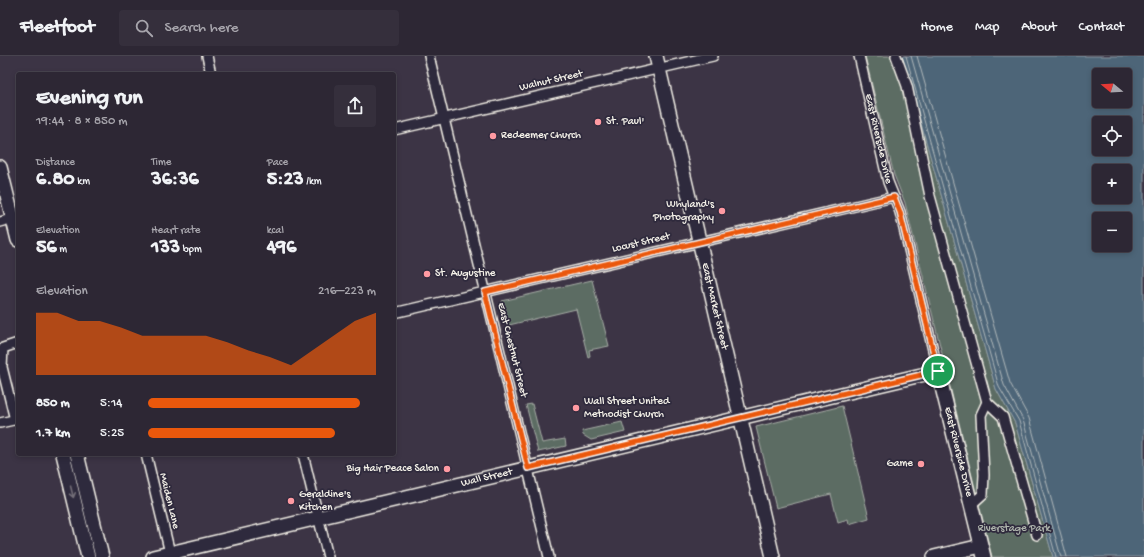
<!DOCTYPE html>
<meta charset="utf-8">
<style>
body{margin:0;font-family:"Gochi Hand",sans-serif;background:#352f3c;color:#f1f3f6;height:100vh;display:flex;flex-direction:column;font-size:15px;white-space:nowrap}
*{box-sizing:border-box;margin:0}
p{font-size:13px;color:#a7a5ac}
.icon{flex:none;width:22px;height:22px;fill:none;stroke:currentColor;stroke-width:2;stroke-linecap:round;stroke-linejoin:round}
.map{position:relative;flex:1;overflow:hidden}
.details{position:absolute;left:16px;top:16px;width:380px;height:384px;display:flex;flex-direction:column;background:#2d2734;border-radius:4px;box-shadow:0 2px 6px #0003,0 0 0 1px #48444f}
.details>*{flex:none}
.needle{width:26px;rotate:288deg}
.controls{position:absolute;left:1092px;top:12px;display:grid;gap:8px}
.controls a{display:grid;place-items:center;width:40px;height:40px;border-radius:4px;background:#2d2734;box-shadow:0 2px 6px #0003,0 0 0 1px #48444f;font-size:20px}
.pin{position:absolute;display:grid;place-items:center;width:34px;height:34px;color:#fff;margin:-17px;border:2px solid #fff;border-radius:50%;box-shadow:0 1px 4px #0007}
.round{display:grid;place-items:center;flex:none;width:42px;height:42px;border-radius:4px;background:#352f3c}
.overview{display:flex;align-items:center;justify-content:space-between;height:68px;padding:0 20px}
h1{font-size:22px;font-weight:700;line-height:30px}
.stats{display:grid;grid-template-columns:repeat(3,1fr);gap:6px;height:68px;padding:4px 20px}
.stats div{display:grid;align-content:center}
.stats b{font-size:20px;font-weight:700}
.stats small{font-size:11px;font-weight:400}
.stats p{font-size:11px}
.chart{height:112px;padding:8px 20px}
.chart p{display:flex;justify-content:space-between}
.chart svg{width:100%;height:72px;margin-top:4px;fill:#ea580c;opacity:.7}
ul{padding:0 20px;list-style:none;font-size:13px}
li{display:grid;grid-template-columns:64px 48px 1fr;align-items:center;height:30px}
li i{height:10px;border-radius:5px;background:#ea580c}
header{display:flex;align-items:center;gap:24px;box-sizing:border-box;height:56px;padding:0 20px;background:#2d2734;border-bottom:1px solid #48444f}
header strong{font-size:19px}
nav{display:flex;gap:22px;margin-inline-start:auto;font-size:14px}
.search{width:280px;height:36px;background:#352f3c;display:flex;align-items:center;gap:10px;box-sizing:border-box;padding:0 14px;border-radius:4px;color:#a7a5ac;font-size:15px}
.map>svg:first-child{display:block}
.green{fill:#5b6c64;stroke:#a8aea6}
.water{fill:#4d6578;stroke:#909da5;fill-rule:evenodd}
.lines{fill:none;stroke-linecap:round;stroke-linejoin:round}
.shore{stroke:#b1b9bb;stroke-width:1}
.street-casing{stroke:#f4f1e8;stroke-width:12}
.secondary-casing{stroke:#f4f1e8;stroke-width:16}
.street{stroke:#2f2a3d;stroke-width:9}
.secondary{stroke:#2f2a3d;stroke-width:13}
.oneway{stroke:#747079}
.route-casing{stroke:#fff;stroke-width:8}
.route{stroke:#ea580c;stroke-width:5}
.poi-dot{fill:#ff9aa2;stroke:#2f2a3d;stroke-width:1.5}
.labels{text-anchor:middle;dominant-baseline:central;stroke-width:3.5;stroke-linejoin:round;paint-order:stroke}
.street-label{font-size:11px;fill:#f4f1e8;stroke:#2f2a3d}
.poi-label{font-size:11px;fill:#f4f1e8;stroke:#2f2a3d;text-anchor:start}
.park-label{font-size:11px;fill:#afb5ad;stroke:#2f2a3d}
</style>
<header>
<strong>Fleetfoot</strong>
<div class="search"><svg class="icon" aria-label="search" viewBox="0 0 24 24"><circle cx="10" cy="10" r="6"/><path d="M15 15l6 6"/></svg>Search here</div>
<nav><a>Home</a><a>Map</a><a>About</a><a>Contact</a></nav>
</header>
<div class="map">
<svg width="1144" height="501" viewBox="0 0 1144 501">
<rect width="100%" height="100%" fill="#3c3445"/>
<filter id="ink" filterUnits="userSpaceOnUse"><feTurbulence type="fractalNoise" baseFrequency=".025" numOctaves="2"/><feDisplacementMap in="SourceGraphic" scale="8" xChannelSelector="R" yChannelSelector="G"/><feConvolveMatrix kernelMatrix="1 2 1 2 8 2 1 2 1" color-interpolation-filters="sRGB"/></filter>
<g filter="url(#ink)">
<path class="green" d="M865 0H902L996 333 1015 367 1053 501H992L905 147 894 119Z
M592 224 609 290 589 294 590 300 588 301 576 253 509 269 514 297 502 245Z
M532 348 542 387 565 383 566 390 538 396 526 349Z
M842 350 869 462 849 468 848 463 838 466 831 438 776 452 756 371Z
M622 366 625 376 591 384 583 379 582 375Z"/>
<path class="water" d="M902 0H1144V501H1053L1015 367 996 333ZM1099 19H1125V45H1099ZM1099 67H1125V93H1099ZM1099 115H1125V141H1099ZM1099 163H1125V189H1099Z"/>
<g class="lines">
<path class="shore" d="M906 0 999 331 1019 365 1056 501
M911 0 1004 329 1023 364 1061 501
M917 0 1010 327 1029 362 1067 501"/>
<g class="street-casing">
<g id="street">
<path d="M207 0 211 18"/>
<path d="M429 0 549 501"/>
<path id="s1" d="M859 0 888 126 900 156 938 315"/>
<path d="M896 0 907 30 930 140 987 346 1003 361 1037 479"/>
<path d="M394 74 713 0"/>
<path d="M0 166 18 161"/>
<path d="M394 257 894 141"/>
<path d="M15 364 2 311 3 292 18 287"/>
<path d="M0 367 18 363"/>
<path d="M146 398 170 497"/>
<path d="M303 398 328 501"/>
<path d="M972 448 983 438 984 419 981 359 987 346"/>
</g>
</g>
<g class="secondary-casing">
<g id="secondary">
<path id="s2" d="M656 0 773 501"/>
<path d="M0 111 18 184"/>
<path d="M63 398 88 501"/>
<path d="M77 398 102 501"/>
<path id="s3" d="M153 501 938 315 984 501"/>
<path d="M934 501 981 490"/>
</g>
</g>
<use href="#street" class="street"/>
<use href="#secondary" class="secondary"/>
</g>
<defs><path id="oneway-shaft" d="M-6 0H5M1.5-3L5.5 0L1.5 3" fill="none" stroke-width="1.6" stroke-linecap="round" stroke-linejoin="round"/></defs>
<use class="oneway" href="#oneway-shaft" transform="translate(72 436) rotate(76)"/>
</g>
<g class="lines" filter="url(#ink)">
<g class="route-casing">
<path id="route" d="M894 141 900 156 938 315 528 412 485 236Z"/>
</g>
<use href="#route" class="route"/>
</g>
<g class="poi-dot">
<circle cx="598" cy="66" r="4"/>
<circle cx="493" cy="80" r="4"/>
<circle cx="722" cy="155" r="4"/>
<circle cx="427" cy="218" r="4"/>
<circle cx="576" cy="352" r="4"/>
<circle cx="921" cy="408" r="4"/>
<circle cx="447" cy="413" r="4"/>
<circle cx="291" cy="445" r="4"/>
</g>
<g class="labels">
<g class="street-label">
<text transform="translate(551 25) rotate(-13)">Walnut Street</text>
<text stroke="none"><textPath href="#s1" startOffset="85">East Riverside Drive</textPath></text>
<text transform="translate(641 187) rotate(-13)">Locust Street</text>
<text stroke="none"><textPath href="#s2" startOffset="257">East Market Street</textPath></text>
<text transform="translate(512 294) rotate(76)">East Chestnut Street</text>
<text stroke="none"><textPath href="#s3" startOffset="890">East Riverside Drive</textPath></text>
<text stroke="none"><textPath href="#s3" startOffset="343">Wall Street</textPath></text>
<text transform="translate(169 445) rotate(76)">Maiden Lane</text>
</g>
<g class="poi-label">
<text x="606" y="66">St. Paul'</text>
<text x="501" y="80">Redeemer Church</text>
<text x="714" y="149" text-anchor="end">Whyland's<tspan x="714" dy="13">Photography</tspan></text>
<text x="435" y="218">St. Augustine</text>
<text x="584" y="346">Wall Street United<tspan x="584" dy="13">Methodist Church</tspan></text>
<text x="913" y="408" text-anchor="end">Game</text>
<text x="439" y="413" text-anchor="end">Big Hair Peace Salon</text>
<text x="299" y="439">Geraldine's<tspan x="299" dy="13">Kitchen</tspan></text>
</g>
<g class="park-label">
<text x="1014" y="473">Riverstage Park</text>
</g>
</g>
</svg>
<div class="controls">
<a><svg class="needle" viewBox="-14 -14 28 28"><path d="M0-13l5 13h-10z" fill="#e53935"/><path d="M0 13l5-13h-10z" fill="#a7a5ac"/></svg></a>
<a><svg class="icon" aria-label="locate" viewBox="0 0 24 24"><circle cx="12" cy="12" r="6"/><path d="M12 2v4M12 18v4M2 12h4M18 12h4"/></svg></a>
<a>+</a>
<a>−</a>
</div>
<div class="pin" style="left:938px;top:315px;background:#1e9e55"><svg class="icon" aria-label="arrive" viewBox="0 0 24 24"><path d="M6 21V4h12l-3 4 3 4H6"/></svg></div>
<section class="details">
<div class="overview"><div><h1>Evening run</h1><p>19:44 · 8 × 850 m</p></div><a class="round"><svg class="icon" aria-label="share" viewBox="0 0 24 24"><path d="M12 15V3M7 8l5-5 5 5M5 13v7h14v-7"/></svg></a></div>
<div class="stats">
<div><p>Distance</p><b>6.80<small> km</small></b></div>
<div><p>Time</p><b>36:36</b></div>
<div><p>Pace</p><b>5:23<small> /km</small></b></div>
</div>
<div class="stats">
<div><p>Elevation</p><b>56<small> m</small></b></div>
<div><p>Heart rate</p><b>133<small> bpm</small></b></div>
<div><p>kcal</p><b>496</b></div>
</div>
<div class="chart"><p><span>Elevation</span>216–223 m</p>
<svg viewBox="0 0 160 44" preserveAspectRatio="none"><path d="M0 44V6L10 6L20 11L30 11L40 15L50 20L60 20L70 20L80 20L90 24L100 29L110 33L120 38L130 29L140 20L150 11L160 6V44z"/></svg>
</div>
<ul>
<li><b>850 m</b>5:14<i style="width:93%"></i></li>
<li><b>1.7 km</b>5:25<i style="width:82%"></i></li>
</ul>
</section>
</div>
